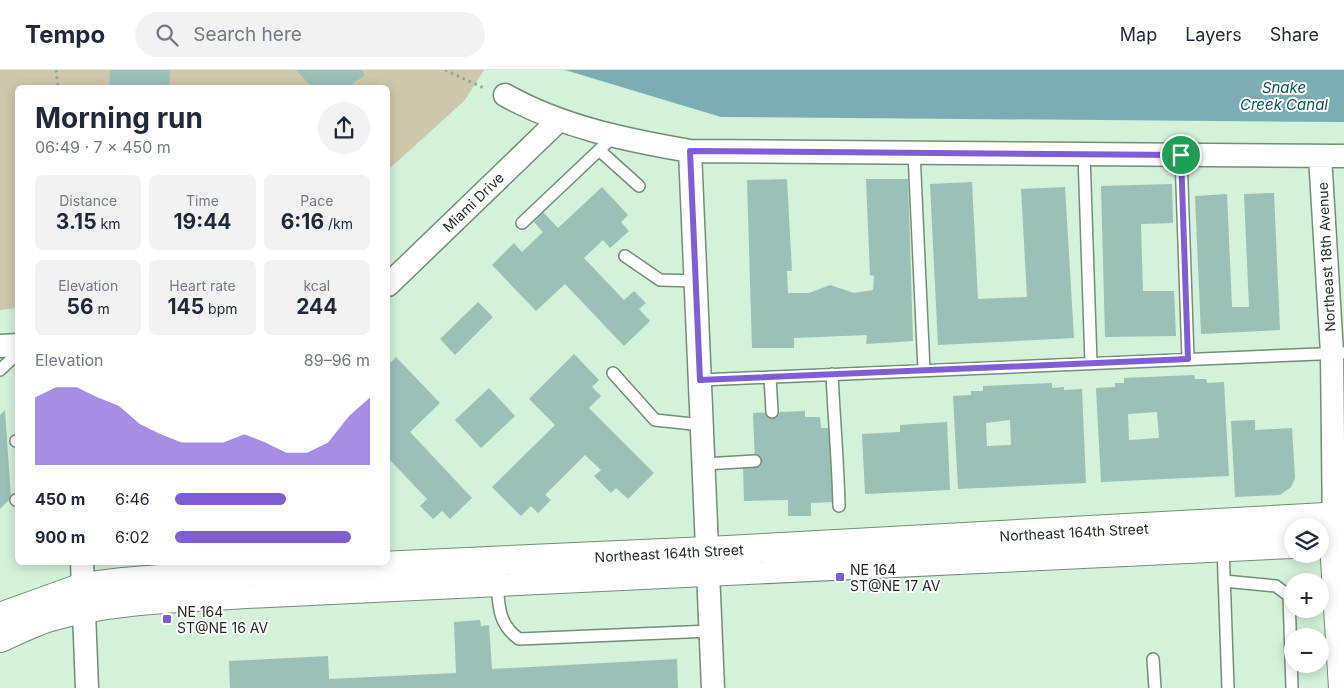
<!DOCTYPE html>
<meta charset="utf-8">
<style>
body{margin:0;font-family:Inter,sans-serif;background:#f2f2f3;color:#1f2937;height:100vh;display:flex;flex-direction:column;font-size:19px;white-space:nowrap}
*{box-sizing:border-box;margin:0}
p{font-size:16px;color:#747a83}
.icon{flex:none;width:28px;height:28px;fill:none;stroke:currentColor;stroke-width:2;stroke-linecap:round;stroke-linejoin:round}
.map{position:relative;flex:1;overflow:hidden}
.panel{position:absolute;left:15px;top:15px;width:375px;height:480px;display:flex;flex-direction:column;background:#fff;border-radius:8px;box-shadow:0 2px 12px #0003}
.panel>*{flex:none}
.fabs{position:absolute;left:1284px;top:448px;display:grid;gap:10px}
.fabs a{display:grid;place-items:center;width:45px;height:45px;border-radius:50%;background:#fff;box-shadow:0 2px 12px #0003;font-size:25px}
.pin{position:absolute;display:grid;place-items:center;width:42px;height:42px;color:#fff;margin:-21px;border:2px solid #fff;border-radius:50%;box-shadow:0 1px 5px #0007}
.round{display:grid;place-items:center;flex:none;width:52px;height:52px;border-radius:26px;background:#f2f2f3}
.overview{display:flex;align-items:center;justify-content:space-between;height:85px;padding:0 20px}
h1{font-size:28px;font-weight:700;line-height:38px}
.metrics{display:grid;grid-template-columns:repeat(3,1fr);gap:8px;height:85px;padding:5px 20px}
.metrics div{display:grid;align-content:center;border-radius:8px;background:#f2f2f3;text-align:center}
.metrics b{font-size:21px;font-weight:700}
.metrics small{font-size:14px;font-weight:400}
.metrics p{font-size:14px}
.chart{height:140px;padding:10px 20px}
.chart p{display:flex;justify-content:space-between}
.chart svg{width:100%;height:90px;margin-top:5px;fill:#7e5dd7;opacity:.7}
ul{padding:0 20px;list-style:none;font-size:16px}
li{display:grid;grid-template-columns:80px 60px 1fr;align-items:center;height:38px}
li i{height:12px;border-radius:6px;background:#7e5dd7}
header{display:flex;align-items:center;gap:30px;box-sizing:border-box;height:70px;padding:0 25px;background:#fff;border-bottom:1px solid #e0e1e3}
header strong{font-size:24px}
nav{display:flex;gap:28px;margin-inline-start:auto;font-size:18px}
.search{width:350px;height:45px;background:#f2f2f3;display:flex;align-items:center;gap:12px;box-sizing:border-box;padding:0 18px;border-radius:28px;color:#747a83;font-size:19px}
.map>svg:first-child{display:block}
.green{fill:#cfc7ab}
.water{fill:#7dadb4}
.building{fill:#9ac0b7;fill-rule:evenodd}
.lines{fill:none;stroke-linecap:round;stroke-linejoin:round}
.lane-casing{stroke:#738d78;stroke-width:14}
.street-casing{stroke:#738d78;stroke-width:25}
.secondary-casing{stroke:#738d78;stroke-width:30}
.path{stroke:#91a895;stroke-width:3;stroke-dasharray:2.5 4;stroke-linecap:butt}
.lane{stroke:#fff;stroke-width:11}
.street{stroke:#fff;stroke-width:22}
.secondary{stroke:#fff;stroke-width:28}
.route-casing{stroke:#fff;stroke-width:10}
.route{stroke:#7e5dd7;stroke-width:6}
.poi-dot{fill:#7e5dd7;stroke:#fff;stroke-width:2}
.labels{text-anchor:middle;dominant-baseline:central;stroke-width:4;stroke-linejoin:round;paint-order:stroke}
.street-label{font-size:14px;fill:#1f2a21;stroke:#fff}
.poi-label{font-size:14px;fill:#1f2a21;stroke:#fff;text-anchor:start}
.water-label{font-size:15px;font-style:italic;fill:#0b525a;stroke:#fff}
</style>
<header>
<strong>Tempo</strong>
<div class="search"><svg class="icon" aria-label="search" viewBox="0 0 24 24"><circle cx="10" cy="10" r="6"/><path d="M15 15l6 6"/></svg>Search here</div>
<nav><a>Map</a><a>Layers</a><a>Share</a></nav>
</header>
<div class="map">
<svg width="1344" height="618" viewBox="0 0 1344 618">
<rect width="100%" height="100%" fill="#d4f1d9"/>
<path class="green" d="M0 0H484L464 31 388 100V18H18L17 238 0 240Z"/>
<path class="water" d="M565 0H1344V52L721 47Z"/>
<path class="building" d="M110 0H170L169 18H109Z
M296 0H362L364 6 346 18H313Z
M787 109 792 201H787L788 223H809L830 215 854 223 873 220 874 206 870 205 866 109H908L913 271 866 274 867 265 794 268V278H752L747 110Z
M972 112 978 229 1027 227 1021 119 1065 117 1074 268 938 275 930 114Z
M1172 114 1173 153 1141 154 1143 221H1174L1176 266 1105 267 1101 116Z
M602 117 628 145 621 152 629 161 610 178 603 170 584 188 624 230 634 221 646 233 639 239 650 251 624 276 565 214 536 241 492 195 514 173 522 182 543 162 534 152 543 142 558 158Z
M1274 123 1280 260 1201 264 1195 126 1227 124 1232 237H1249L1244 124Z
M478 232 493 247 455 285 440 269Z
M574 284 599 310 592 317 601 326 589 338 654 403 628 429 616 418 611 423 594 406 601 400 585 385 545 425 551 430 538 443 531 436 521 446 492 417 555 355 529 329Z
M396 287 440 333 410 362 472 428 450 449 442 441 433 449 420 436 427 429 388 388V295Z
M1194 305 1195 309H1206L1207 313 1224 312 1229 406 1101 412 1096 318 1115 317V313H1124V308ZM1157 342 1159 368 1129 370 1128 344Z
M1052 313V318L1064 317V320L1082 319 1086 413 958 419 953 326 971 325V321H983V316ZM1010 350 1011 375 987 376 986 353Z
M489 318 515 346 481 378 455 350Z
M5 340 11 428 0 439V345Z
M805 341V347H820L821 358H831L834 432 811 433V446H788V430L744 431 743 395H755L753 343Z
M1255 350V360L1292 358 1295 408 1291 417 1280 425 1235 427 1231 351Z
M947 352 950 420 865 424 862 364 900 362V355Z
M480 550 481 556 489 555 492 599 677 589 678 618H230L229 591 328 586 329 609 456 603 454 552Z"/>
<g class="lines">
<g class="lane-casing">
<path id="lane" d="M599 80 639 116
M914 82 924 300
M1084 84 1091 293
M1181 85 1188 289
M522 153 614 66
M625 186 660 210 696 211
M0 300 18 283
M613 303 655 350 702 355
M832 304C834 348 838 392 839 436
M770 307 772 342
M700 310 1344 283
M16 371H18
M704 394 755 391
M16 430H18
M1223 476 1228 618
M1224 511 1276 516 1289 526 1292 618
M497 513C499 536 498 554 519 569L711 561
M1153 589 1155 618"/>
</g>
<g class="street-casing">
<path id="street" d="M505 25C562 57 626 70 690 81L1344 86
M690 81 713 618
M1320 86 1332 283 1334 462
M388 215 559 50
M0 276 18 275
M82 492 87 618"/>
</g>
<g class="secondary-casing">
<path id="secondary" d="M1334 473 1343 618
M0 547 83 517 123 512 248 502 708 481 1344 446
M0 568C16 561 33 552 50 547 113 529 181 528 247 524L1292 474"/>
</g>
<path class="path" d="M56 0 58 18
M445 0 486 19"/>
<use href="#lane" class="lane"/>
<use href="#street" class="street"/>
<use href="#secondary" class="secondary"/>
</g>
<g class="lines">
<g class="route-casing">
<path id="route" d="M690 81 1181 85 1188 289 700 310Z"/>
</g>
<use href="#route" class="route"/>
</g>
<g class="poi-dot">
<rect x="835" y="502" width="10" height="10" rx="2.5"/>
<rect x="162" y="544" width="10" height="10" rx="2.5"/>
</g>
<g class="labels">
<g class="street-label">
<text transform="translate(473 132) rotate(-44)">Miami Drive</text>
<text transform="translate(1326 187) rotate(-93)">Northeast 18th Avenue</text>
<text transform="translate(1074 462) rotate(-3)">Northeast 164th Street</text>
<text transform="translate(669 483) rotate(-3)">Northeast 164th Street</text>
</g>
<g class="poi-label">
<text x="850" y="499">NE 164<tspan x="850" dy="16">ST@NE 17 AV</tspan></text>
<text x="177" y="541">NE 164<tspan x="177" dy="16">ST@NE 16 AV</tspan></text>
</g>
<g class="water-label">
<text x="1284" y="17">Snake<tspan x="1284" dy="17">Creek Canal</tspan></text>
</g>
</g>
</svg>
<div class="fabs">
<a><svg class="icon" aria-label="layers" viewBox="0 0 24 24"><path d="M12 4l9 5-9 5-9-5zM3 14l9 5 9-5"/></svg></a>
<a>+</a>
<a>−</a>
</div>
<div class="pin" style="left:1181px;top:85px;background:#1e9e55"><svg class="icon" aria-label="arrive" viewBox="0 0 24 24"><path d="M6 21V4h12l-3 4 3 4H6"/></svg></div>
<section class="panel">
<div class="overview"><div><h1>Morning run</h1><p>06:49 · 7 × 450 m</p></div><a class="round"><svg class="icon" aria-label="share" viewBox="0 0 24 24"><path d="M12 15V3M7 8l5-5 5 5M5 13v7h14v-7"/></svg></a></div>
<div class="metrics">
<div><p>Distance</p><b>3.15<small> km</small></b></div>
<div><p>Time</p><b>19:44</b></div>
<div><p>Pace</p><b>6:16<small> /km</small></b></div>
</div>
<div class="metrics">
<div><p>Elevation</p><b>56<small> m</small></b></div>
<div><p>Heart rate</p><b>145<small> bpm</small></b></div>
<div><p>kcal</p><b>244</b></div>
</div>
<div class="chart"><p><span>Elevation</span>89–96 m</p>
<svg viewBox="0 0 160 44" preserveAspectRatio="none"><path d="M0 44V11L10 6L20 6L30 11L40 15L50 24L60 29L70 33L80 33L90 33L100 29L110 33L120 38L130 38L140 33L150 20L160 11V44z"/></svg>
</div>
<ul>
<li><b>450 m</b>6:46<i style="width:57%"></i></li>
<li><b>900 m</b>6:02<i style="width:90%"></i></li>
</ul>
</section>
</div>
